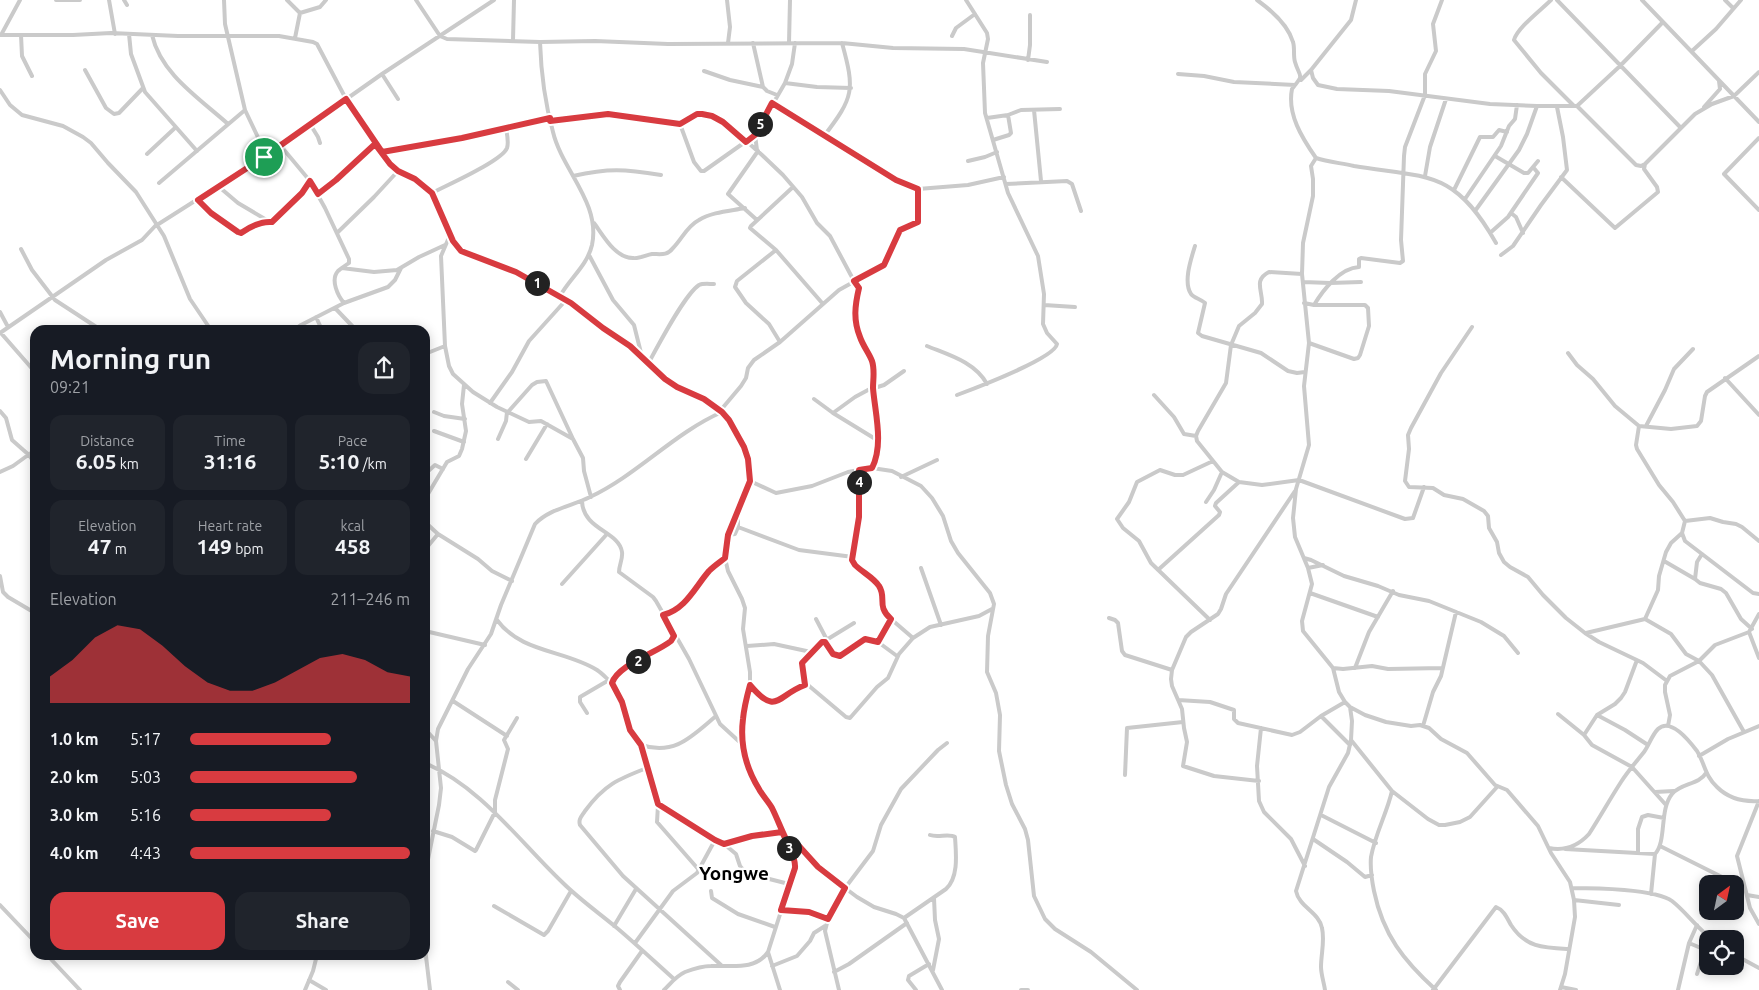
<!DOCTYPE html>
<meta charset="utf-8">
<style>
body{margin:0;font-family:Ubuntu,sans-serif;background:#20242c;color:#f1f3f6;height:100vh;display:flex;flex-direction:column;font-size:19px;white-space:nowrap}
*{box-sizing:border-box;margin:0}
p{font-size:16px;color:#9ea1a6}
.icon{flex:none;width:28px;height:28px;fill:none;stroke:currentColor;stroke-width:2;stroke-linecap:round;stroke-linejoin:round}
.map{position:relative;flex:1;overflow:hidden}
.details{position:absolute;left:30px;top:325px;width:400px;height:635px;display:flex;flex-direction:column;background:#171b24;border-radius:15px;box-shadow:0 2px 12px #0003}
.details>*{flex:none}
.needle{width:32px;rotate:33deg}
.buttons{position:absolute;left:1699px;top:875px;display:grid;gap:10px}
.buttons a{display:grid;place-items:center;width:45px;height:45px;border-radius:10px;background:#171b24;box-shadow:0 2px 12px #0003;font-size:25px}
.pin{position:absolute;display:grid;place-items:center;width:42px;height:42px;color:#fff;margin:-21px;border:2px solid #fff;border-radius:50%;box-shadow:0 1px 5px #0007}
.km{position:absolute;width:25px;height:25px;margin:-12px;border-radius:50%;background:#222;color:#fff;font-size:14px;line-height:25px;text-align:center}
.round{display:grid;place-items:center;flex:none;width:52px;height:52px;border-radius:15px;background:#20242c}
.headline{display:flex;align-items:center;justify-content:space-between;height:85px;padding:0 20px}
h1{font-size:28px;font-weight:600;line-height:38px}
.figures{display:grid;grid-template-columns:repeat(3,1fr);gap:8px;height:85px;padding:5px 20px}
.figures div{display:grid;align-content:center;border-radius:12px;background:#20242c;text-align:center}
.figures b{font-size:21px;font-weight:600}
.figures small{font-size:14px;font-weight:400}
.figures p{font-size:14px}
.chart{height:140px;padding:10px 20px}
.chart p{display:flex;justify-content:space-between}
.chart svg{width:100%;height:90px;margin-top:5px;fill:#d83b40;opacity:.7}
.button{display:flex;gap:10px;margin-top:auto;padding:10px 20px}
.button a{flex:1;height:58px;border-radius:15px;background:#d83b40;color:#fff;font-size:20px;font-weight:600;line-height:58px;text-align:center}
.button a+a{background:#20242c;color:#f1f3f6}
ul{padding:0 20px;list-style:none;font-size:16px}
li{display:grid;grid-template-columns:80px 60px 1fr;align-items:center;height:38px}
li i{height:12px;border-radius:6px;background:#d83b40}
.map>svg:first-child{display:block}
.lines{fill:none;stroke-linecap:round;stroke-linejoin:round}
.minor{stroke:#cacaca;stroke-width:4}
.route-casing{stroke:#fff;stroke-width:10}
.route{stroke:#d83b40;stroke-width:6}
.labels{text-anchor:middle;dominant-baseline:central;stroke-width:5;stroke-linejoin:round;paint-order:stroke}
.quarter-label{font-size:19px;font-weight:bold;fill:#000;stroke:#fff}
</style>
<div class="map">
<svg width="1759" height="990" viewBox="0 0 1759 990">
<rect width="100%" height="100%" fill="#fff"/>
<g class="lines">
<path class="minor" d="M56 0H80
M109 0 115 34
M124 0 127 5
M224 0 225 24 245 110 264 150V157
M287 0 300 13 295 38
M416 0 440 36 447 39 540 42 595 41 668 44 842 43 893 48 964 49 1047 62
M727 0 730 27 728 43
M1257 0C1271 10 1288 25 1293 42 1295 48 1293 55 1295 62 1300 79 1305 73 1292 89 1287 114 1302 138 1316 158 1328 162 1341 163 1354 166 1428 178 1454 169 1496 243
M1551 0C1541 10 1517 28 1514 40L1541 73 1574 106
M1557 0 1681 128
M1642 0 1759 122
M1725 0 1733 8
M300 13 320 7 326 0
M129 34 131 54 145 92 197 151
M0 35H73L111 33 178 36H279L313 42 317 44 346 99 391 164 398 171 415 179 432 193 453 241 461 251 470 255 517 272 571 303 603 328 630 346 665 379 677 387 704 399 722 412 738 434 744 447 748 459 750 481 728 535 725 558 728 571 742 599 745 608 743 629 750 672V685L743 719 742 733 746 759 749 770 759 790 771 807 796 864 768 952C755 971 731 965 711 966 702 966 693 969 685 972 676 976 671 983 664 990
M1 35 20 0
M21 35 22 56 32 76
M152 35C161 74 199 98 228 124
M952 36 956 28 975 14
M513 40 514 0
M540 42C541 72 545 103 553 132 562 170 601 203 592 245 587 266 570 278 560 296
M753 43 763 87 767 91 777 95
M789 43 790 0
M1692 51 1716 29 1741 0
M1028 60 1030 45V15
M85 70 106 108 114 114 119 113 143 88
M1311 70 1313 78 1318 85 1337 89 1389 91 1490 104 1537 106H1577L1620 66 1663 22
M704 71 730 80 763 87
M382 74 398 99
M1178 74 1204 76 1234 82 1295 85
M1301 80 1311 70 1351 20 1356 0
M785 83 817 87 851 88
M0 90 10 105 22 115 63 126 83 137 91 143 108 163 136 192 164 236 190 299 211 330
M772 103 896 180 918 189 968 185 1004 177
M1577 106 1636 165 1641 166 1645 164 1695 114 1712 104 1734 96 1759 72
M1704 107 1720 89 1719 81
M1034 110 1041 181
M987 118 1008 115 1021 110 1060 109
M550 121 608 114 680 124 697 114 712 116 717 118 735 131 762 155 783 175 802 197 817 223 830 236 854 281 859 286C859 296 853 307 855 317 857 333 866 345 872 360 875 369 873 378 873 387 874 413 885 444 872 468
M310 124 318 137 320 143
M680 124 694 162 701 171H704L755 135 785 83 792 64 795 43
M755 135 757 150
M824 136C854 97 855 90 842 43
M1759 138 1724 174 1759 210
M993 140 1009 135 1011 133 1008 115
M280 145 310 181 325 208 349 259V263C345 266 341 268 338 271 330 280 338 296 344 303
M382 152 462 138 550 118
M147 154 176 127
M1495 156 1524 173H1528L1538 161
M1316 158 1311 166 1313 179V196L1303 243 1302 274 1309 343 1304 386 1309 445 1296 489 1293 518 1295 537 1308 568 1312 584 1302 621 1303 631 1333 668 1339 692 1345 702 1350 707 1365 715 1386 722 1411 726 1420 725 1429 728 1441 739 1467 753 1495 785 1507 790 1538 826 1551 853 1570 882 1574 900 1575 917 1565 974 1560 990
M968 161 985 157 997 152
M573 176C608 168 625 169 661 175
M1425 176 1430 147 1446 99
M1561 177 1615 228 1658 192 1657 187 1644 169 1645 164
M159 183 245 110
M1006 184 1067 181 1072 184 1081 211
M218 186 238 203 270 222 302 193 310 181
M793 187 751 226 750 228 776 250 823 304
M1454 190 1480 137H1493L1499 130 1507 132
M432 193C447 185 502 161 507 148 509 142 507 134 506 128
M318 194 336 180 375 143
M1465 199 1501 146 1509 126 1515 119 1517 105
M198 200 211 213 239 233 249 227 267 220
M1475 211 1519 150 1527 134 1537 106
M1511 213 1516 217 1523 233
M757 220 728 194 758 151
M594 223C603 235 615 258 633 258 639 259 646 255 652 254 661 254 667 256 673 248 682 239 687 226 699 220 712 212 730 211 745 208
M157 225 264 157 382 74 494 0
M337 233 374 197 398 171
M1490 233 1508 217 1538 173 1533 167
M450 235 441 256 445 346 449 366 453 374 473 392 497 407 529 422 541 421 573 439
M1195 246C1191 259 1183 282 1191 294 1194 298 1201 299 1205 303L1198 333 1202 336 1261 353 1288 371 1297 373 1305 372
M21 249 32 270 55 300 101 330
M776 250 737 281 735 287 746 303 769 324 780 342
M589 255 613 300 634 325 642 357
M1501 255 1513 246 1541 205 1567 170 1563 137 1557 107
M342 268 374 272 397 270 419 257 445 245
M1302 274 1269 272C1253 280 1263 291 1262 304L1255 313 1239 326 1231 345 1226 383 1198 431 1196 436 1197 441 1222 472 1239 482 1262 485 1299 480 1405 519 1413 518 1424 487
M1303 282 1330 283 1361 282
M1304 303 1314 305C1323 290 1340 268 1359 267V259L1361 258 1400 263 1403 261 1401 240 1404 156 1405 147 1425 95V74L1436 51 1433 24 1442 0
M1044 305 1075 307
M335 308 356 330
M0 312 8 327
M316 317 322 330
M1472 327 1441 373 1411 428 1408 435 1409 449 1405 481 1409 487 1433 488 1444 495 1463 499 1484 511 1488 516 1489 528 1497 542 1499 553 1504 562 1510 567 1528 577 1543 595 1566 618 1585 633 1599 642 1643 663 1667 681
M294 330 301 325 344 303 388 287 395 280 401 268
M0 333 106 260 142 240 157 224
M1 333 35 372
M1309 343 1354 359 1358 358 1360 355 1369 326 1368 308 1365 305H1314
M927 346C949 355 975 362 987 384
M1568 353 1577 365 1593 379 1615 406 1639 426 1636 445 1637 449 1659 485 1673 502 1685 521 1682 533 1685 541 1753 593 1759 594
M425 354 445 346
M648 364C658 346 684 295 699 285 703 283 709 284 714 284
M1725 378 1759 415
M957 395C973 389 1055 358 1057 344L1047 333 1043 324 1044 294 1038 256 1008 193 985 113 983 63 988 39 987 33 966 0
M1154 395 1174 417 1184 434 1196 436
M814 399 833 413 877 440
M490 403 512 372 529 341 566 300
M0 411 6 418 12 440 29 455 35 464
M720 411 741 386 746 378 748 368 754 360 780 342 839 290 884 265 900 230 918 222V189
M434 412 444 416 465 419
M508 412 532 385 537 382 546 381 573 439 583 458 584 471 591 497
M833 413 855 397 868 390 884 385 904 371
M1639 426 1671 429 1697 426 1701 421 1705 396 1707 392 1759 356
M1646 426 1665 390 1674 369 1693 349
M434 431 464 442
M498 439 506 421 507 412
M526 459 547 424
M859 470V517L852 560 855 565 879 586 884 613 913 638
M0 472 13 466 35 450
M425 474 435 465 443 469
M901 477 937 460
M750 481 776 493 812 486 848 472 859 470 872 468 892 471 921 486 932 498 943 516 951 541 958 553 990 593 994 604 988 636 987 672 996 693 1000 715 999 751 1006 785 1012 804 1025 829 1028 840 1034 896 1045 919 1055 929 1091 952 1137 990
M35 487V497
M425 499 447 462 459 456 462 449 466 431 462 404 464 385
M582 501C583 530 619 531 622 552 623 559 619 565 619 572L653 597 656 601 689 659 720 724 744 746
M1206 502 1214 490 1222 472
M735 515 738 519V527L799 550 853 557
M1685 521 1710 518 1723 522 1736 524 1742 527 1759 541
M425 522 438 534 478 559 492 571 512 581
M1682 533 1671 543 1666 552 1659 576 1658 590 1645 619 1671 634 1686 654 1699 661 1712 675 1744 732
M728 535 735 534 738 527
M425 546H428L438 534
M1702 554 1697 562 1695 579 1700 583 1721 589 1726 593 1741 619 1752 629
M1304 558 1311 560 1344 576 1378 586 1399 595 1429 601 1481 622 1504 636 1518 653
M1664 561 1695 579
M921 568 941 625
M1308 568 1323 565
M1158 570 1219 515 1220 512 1215 506 1216 503 1239 482
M0 576 3 592 8 597 35 613
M562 584 607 534
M1310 593 1378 617
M663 615C686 609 695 587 709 571 714 566 720 562 725 558
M1109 618 1115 620 1118 623 1122 651 1125 655 1172 670
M816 619 827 640
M497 620C521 653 565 650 597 670 603 674 607 679 612 683
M1210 620 1151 563 1139 541 1123 528 1117 519 1129 502 1137 482 1160 470 1175 475H1183L1213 461
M425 631 485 645
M1749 632 1759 658
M1586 633 1645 619
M674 636C663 657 620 659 612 683L622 702 631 730 641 745 655 799 658 805 715 840 724 844 752 836 783 832
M823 642 854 623
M878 642 897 656
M747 646 774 644 811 652
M1333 668 1343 669 1372 666 1388 669 1443 668
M1355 668 1369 632 1393 591
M750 685C767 705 772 705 793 691 798 688 802 686 808 685L846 717 850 718 877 687 888 678 899 654 913 638 930 627 979 616 992 609
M805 685 802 663 822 642H825L833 654 840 656 865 639 878 642 891 619
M1178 700 1210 702 1234 710V719L1238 723 1292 735 1300 732 1321 716 1345 702
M453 701 507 736
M587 713 580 702V697L609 680
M1558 714 1584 735 1592 745 1632 767 1666 805
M1597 715 1625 730 1648 745
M1321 716 1350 745
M1423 726 1433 692 1441 676 1456 612
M1668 726 1670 715 1665 692V685L1670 676 1699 661 1715 645 1749 632 1759 614
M1261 728 1257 766 1259 801 1264 812 1291 839 1305 866
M425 729 436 741
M1584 735 1597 715 1615 704 1621 698 1625 692 1637 660
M1351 740 1392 791C1387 813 1375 834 1371 857 1370 868 1372 881 1374 891 1383 935 1404 961 1436 990
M641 745C675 756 692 736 716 716
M1699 756 1728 739 1759 726
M425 763C482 788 518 840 562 882 579 899 599 913 617 928 637 945 655 962 674 979
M647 768C618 779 604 785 585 811 582 816 578 819 580 825L623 876 721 965
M1125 775 1127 728 1183 722
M1259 781 1214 776 1183 766 1187 742 1184 728 1182 709 1172 686 1171 679 1172 670 1186 637 1191 632 1218 614 1221 609 1226 594 1295 491
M1392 791 1428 819 1439 825H1445L1460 822 1470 817 1497 787
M1655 792 1674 791
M1759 801 1737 856 1750 908 1759 924
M658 805 657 822 699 870
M1321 815 1376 843
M433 831 452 837 475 851 476 850 495 812V800L508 749 504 740 517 718
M1313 839 1347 862 1365 877 1372 875
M787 842 799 846 817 867 857 897 874 907 896 914 904 918 942 990
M724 844 736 854 740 866 746 873 789 884
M1660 846 1736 884 1744 885
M1549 848C1564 851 1578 846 1589 834 1600 817 1610 799 1621 782 1628 771 1636 762 1644 752 1649 745 1652 735 1658 729 1671 717 1690 742 1697 751 1705 764 1705 776 1717 787 1729 799 1743 802 1759 801
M1565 849 1655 854C1667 841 1659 810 1672 794 1681 783 1699 785 1706 773
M1638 853V829L1642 817 1648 815 1664 818
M425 874 439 805 441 788 436 741 438 729 468 669 491 634 501 605 535 524C549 509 572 506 590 497 637 475 674 433 722 412
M1572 888C1594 888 1656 889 1672 901 1686 912 1697 928 1712 939
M711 891 712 898 738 914 775 927
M1651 894 1655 854
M1747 895 1759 897
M1574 900 1619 905
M0 905 35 942
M494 906 544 935 548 931 571 891
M781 910 809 912 828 919
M904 918 946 889C959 877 956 853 955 837 949 833 938 838 930 835
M614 926 636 889
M635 943 673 891 697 873 715 840
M1689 943 1708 951
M425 948 430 990
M768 952 780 990
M47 955 80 990
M1735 955 1759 968
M772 966 797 956 810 941 814 933 825 926
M933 970 939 939 935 920 934 898
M834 972 849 964 907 923
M1697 974 1708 940
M309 980 326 990
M508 982 518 990
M1561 987 1576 990
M305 990 313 971 317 955
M620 990 618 986 620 982 642 951
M839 990 825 931 828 919 842 892 873 851 881 825 901 789 938 750 947 743
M916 990 908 980 909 976 929 964
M1021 990H1028
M1325 990C1324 983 1321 974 1321 967 1321 954 1325 941 1322 928 1319 912 1299 907 1296 891L1329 787 1348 753 1351 740 1352 721 1350 707
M1433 990 1496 907C1504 910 1507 918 1511 925 1526 948 1544 948 1569 949
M1678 990 1689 943 1697 925"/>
</g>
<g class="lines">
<g class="route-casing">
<path id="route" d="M264 157 198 200 211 213 238 232 241 233C251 226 261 221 272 222L302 193 310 181 318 194 336 180 375 144 390 164 398 171 415 179 432 193 453 241 461 251 516 272 571 303 603 328 630 346 665 379 677 387 704 399 722 412 729 420 744 447 748 459 750 481 728 535 725 558C720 562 714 566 709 571 695 587 686 609 663 615L674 636 671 641C656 653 618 665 612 683L622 702 630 730 641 745 658 804 715 840 724 844 752 836 782 832 787 842 799 846 818 867 845 888 828 919 809 912 781 910 795 868C796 858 789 848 786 839 781 829 777 818 772 808 768 801 762 795 759 789 746 768 740 743 743 719 744 708 747 696 750 685 777 717 777 695 805 685L802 663 822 642H825L833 654 840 656 865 639 878 642 891 619C876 606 887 598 879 586 874 578 862 572 855 565L852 560 859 517V470L872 468C884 444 875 413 873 388 873 379 875 370 872 361 869 353 863 346 860 337 853 320 855 305 859 288L854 281 884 265 900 230 918 222V189L896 180 772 103 755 135 746 142 723 122 712 116 702 114H697L680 124 608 114 550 121V118L462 138 382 152 346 99 264 157"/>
</g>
<use href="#route" class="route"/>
</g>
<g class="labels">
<g class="quarter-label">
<text x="734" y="873">Yongwe</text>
</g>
</g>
</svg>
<div class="buttons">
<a><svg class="needle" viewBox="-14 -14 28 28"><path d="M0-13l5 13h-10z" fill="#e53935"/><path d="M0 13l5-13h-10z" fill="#9ea1a6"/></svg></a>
<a><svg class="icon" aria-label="locate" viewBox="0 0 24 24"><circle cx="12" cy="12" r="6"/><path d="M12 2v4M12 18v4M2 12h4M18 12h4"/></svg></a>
</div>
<div class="pin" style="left:264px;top:157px;background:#1e9e55"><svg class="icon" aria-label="arrive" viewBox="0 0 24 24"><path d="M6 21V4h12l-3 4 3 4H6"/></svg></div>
<b class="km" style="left:537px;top:283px">1</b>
<b class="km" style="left:638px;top:661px">2</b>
<b class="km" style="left:789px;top:848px">3</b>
<b class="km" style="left:859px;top:482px">4</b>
<b class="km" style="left:760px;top:124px">5</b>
<section class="details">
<div class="headline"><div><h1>Morning run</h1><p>09:21</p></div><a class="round"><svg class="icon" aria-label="share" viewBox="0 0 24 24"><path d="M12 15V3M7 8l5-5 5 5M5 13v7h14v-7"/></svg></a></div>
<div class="figures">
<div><p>Distance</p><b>6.05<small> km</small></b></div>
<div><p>Time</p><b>31:16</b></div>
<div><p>Pace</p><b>5:10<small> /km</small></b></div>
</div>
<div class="figures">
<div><p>Elevation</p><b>47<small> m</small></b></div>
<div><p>Heart rate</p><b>149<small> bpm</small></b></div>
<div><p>kcal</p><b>458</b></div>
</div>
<div class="chart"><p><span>Elevation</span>211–246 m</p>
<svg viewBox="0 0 160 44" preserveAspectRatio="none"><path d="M0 44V31L10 23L20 12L30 6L40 8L50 16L60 26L70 34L80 38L90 38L100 34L110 28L120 22L130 20L140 23L150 29L160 31V44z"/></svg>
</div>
<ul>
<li><b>1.0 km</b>5:17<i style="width:64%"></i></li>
<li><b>2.0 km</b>5:03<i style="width:76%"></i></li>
<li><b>3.0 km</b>5:16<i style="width:64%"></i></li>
<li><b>4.0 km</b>4:43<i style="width:100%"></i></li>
</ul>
<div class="button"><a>Save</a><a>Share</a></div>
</section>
</div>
